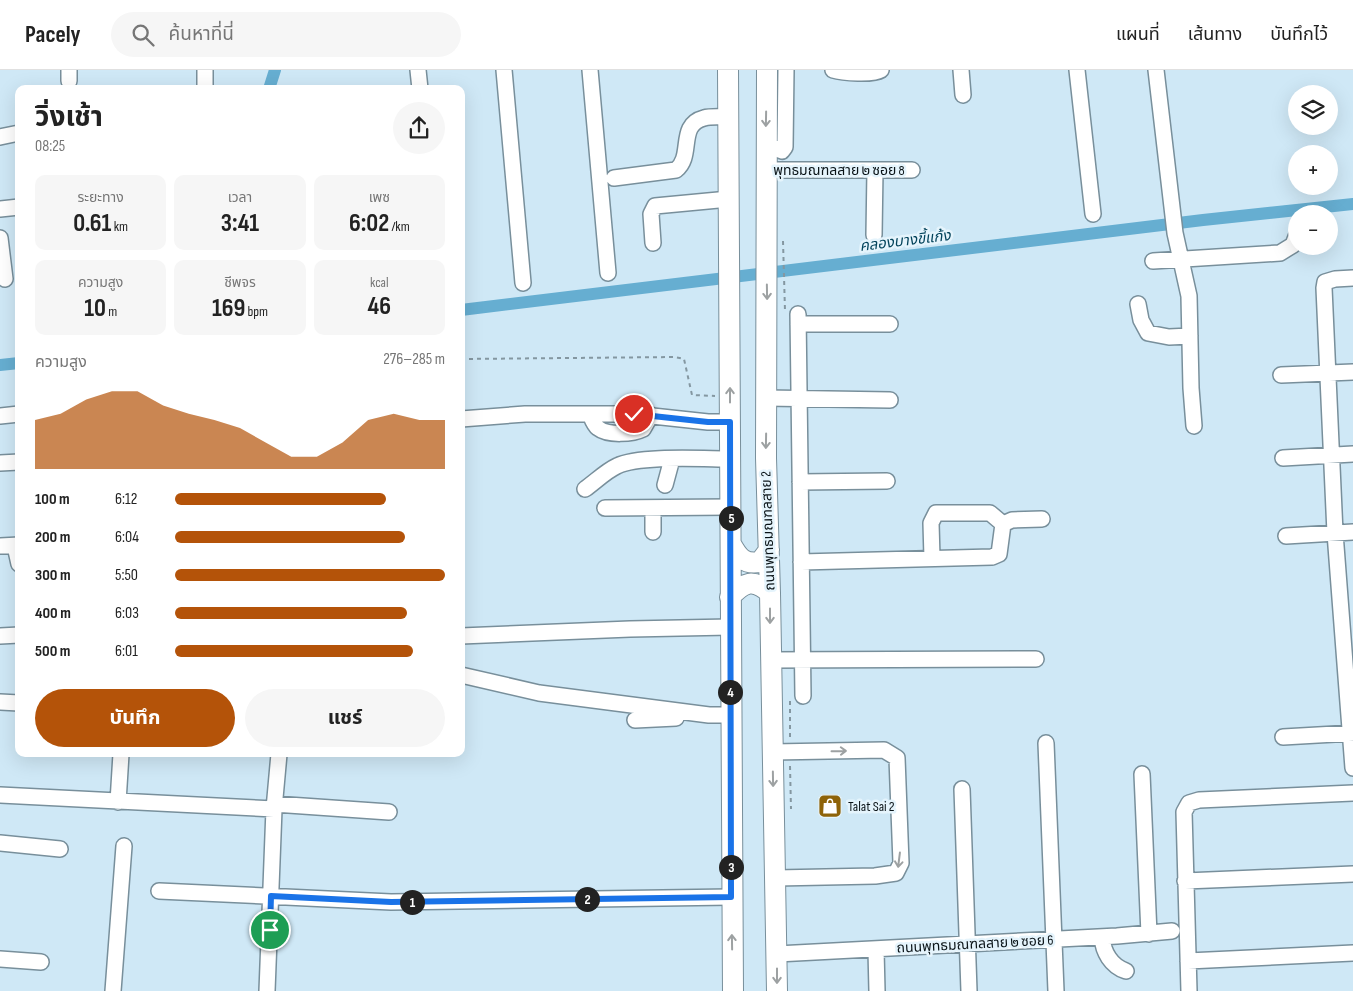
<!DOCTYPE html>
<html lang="th">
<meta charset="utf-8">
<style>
body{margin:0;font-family:"Sofia Sans Condensed","Noto Sans Thai",sans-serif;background:#f6f6f6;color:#222;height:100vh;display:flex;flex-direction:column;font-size:19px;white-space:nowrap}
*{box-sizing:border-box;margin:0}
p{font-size:16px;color:#767676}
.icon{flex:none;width:28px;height:28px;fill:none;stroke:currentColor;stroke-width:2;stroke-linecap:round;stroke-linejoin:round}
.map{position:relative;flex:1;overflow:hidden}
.panel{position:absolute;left:15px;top:15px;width:450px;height:672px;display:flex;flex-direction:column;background:#fff;border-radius:10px;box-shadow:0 5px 20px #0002}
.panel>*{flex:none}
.buttons{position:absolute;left:1288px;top:15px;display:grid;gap:10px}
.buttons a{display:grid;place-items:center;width:50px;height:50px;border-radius:50%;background:#fff;box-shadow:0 5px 20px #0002;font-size:25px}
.pin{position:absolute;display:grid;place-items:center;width:42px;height:42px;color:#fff;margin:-21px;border:2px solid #fff;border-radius:50%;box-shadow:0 1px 5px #0007}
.km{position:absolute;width:25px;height:25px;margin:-12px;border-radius:50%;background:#222;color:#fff;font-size:14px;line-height:25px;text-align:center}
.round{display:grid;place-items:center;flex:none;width:52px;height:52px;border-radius:26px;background:#f6f6f6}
.headline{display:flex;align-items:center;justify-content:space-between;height:85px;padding:0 20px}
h1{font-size:28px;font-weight:700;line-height:38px}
.metrics{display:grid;grid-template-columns:repeat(3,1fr);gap:8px;height:85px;padding:5px 20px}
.metrics div{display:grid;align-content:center;border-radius:10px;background:#f6f6f6;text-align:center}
.metrics b{font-size:25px;font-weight:700}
.metrics small{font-size:14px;font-weight:400}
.metrics p{font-size:14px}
.chart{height:140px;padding:10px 20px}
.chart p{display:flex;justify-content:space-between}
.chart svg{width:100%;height:90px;margin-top:5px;fill:#b45309;opacity:.7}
.primary-button{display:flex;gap:10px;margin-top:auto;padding:10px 20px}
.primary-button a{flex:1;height:58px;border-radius:30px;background:#b45309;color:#fff;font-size:20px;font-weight:700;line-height:58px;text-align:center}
.primary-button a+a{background:#f6f6f6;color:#222}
ul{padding:0 20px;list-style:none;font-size:16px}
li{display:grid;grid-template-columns:80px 60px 1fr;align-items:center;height:38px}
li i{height:12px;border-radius:6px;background:#b45309}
header{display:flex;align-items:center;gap:30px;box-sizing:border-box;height:70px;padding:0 25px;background:#fff;border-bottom:1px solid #e0e0e0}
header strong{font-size:24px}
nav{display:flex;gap:28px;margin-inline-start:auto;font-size:18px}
.search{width:350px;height:45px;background:#f6f6f6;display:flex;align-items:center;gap:12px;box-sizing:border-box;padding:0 18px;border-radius:28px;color:#767676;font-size:19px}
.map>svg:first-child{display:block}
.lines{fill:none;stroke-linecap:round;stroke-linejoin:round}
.canal{stroke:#66aed1;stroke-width:12}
.minor-casing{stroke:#788f9b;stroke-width:18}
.major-casing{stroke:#788f9b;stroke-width:22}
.path{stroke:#8497a1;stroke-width:2;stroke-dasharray:4 4;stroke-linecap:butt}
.minor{stroke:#fff;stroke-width:15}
.major{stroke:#fff;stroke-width:20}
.oneway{stroke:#9da1a2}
.route-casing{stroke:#fff;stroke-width:10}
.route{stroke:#1a73e8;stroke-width:6}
.labels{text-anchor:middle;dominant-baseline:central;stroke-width:5;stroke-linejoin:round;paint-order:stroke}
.street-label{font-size:14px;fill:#0a1317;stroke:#e5f4fc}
.poi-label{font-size:14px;fill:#0a1317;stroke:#e5f4fc;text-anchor:start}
.water-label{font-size:15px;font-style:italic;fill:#03435b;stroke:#e5f4fc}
</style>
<header>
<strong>Pacely</strong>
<div class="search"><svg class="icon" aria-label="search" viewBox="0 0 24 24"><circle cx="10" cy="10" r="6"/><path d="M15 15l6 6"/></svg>ค้นหาที่นี่</div>
<nav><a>แผนที่</a><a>เส้นทาง</a><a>บันทึกไว้</a></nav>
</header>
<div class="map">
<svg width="1353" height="921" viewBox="0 0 1353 921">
<rect width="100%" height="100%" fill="#cfe8f6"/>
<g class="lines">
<path class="canal" d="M269 19 275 0
M461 240 1203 150 1353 134
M0 295 19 293"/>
<g class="minor-casing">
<path id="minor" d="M69 0V11
M418 0 420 19
M504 0 523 213
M590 0 608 203
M833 0C843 3 873 5 881 0
M961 0 963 25
M1077 0 1093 144
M1156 0 1175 163 1189 226 1191 318 1194 356
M205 19V0
M0 67 19 63
M766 75 782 81 785 77 786 0
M766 100H912
M614 108 676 100C694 86 677 55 704 48 711 46 721 47 728 47
M0 139 19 137
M874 165 875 100
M0 168 5 209
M653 173 651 144 655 136 729 129
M1153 191 1280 183 1293 175 1296 167
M1353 208 1335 209 1325 212 1324 218 1335 463 1353 698
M1138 234 1141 250 1148 263 1169 267 1190 266
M798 244 803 626
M798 254H890
M1281 305 1353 302
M766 328 890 330
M590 344C592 349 594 355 598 358 608 366 633 364 643 359L651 345
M0 346 19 344
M461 349 525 344H634L708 352H730
M1283 388 1353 384
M0 393 19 392
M800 412 887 411
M665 415 672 389
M585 419C595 412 606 401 617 396 639 385 704 389 730 389
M605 438 731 437
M653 462V438
M1286 466 1353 462
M0 476 19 475
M15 476 19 494
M932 488 931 453 936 443H990L1003 454
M801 492 992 487 999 484 1003 454 1012 450 1042 449
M0 566 19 565
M461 566 630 559 730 557
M770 590 1036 589
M461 605 539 623 709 645H730
M0 632 19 633
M635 650 676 648
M1283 667 1353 663
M1046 673 1056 921
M773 682 884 680 897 688 901 793 896 803 875 806 776 808
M1142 704 1149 864
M962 719 969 921
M0 725 274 739
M118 732 121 684
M274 734 389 742
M0 773 60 779
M1185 811 1353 804
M159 821 391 832 731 827
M1102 867C1103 882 1111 896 1126 901
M876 880 877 921
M777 884 1117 866 1172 861
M0 889 41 892
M1188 891 1353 883
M113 921 124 776
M267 921 274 739 279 684
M1189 921 1184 742 1189 733 1199 730 1353 723"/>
</g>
<g class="major-casing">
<path id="major" d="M728 0 733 921
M767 0 766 388 770 523 777 921
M731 474C738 487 744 495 760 492L769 480
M730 527C744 512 753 508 770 523"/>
</g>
<path class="path" d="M783 171 785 241
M461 289 675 287 684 289 692 325 715 326
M790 631V669
M790 696 791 739"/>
<use href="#minor" class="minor"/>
<use href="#major" class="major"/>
</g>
<defs><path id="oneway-shaft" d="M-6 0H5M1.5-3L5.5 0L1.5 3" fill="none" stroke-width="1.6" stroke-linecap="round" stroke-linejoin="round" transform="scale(1.25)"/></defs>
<g class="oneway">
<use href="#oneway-shaft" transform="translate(766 49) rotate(91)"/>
<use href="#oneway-shaft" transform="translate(767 222) rotate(89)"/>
<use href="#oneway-shaft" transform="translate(730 325) rotate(-90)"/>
<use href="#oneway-shaft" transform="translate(766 371) rotate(91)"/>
<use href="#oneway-shaft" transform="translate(770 546) rotate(90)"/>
<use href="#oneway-shaft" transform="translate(839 681) rotate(-1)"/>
<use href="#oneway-shaft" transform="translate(773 709) rotate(89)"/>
<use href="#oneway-shaft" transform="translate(899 790) rotate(97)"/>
<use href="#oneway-shaft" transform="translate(732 872) rotate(-91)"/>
<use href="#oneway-shaft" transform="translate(777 906) rotate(90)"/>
</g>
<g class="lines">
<g class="route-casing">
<path id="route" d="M270 860 271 826 391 832 731 827 730 352H708L634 344"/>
</g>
<use href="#route" class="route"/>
</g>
<defs>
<g id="shop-square" transform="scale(1.25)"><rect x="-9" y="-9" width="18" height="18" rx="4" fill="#8e6309" stroke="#e5f4fc"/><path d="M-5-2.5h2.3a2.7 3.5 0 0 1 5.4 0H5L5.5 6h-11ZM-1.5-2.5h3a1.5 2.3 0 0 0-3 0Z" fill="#fff"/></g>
</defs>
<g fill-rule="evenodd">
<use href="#shop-square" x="830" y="736"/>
</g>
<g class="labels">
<g class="street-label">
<text x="839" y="100">พุทธมณฑลสาย ๒ ซอย 8</text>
<text transform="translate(768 461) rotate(-92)">ถนนพุทธมณฑลสาย 2</text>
<text transform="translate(975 874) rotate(-3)">ถนนพุทธมณฑลสาย ๒ ซอย 6</text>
</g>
<g class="poi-label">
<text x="848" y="736">Talat Sai 2</text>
</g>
<g class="water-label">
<text transform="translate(905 171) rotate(-7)">คลองบางขี้แก้ง</text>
</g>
</g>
</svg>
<div class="buttons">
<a><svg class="icon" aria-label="layers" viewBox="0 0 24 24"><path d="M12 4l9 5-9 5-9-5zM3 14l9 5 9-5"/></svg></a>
<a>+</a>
<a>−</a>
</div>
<div class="pin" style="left:270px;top:860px;background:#1e9e55"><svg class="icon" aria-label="arrive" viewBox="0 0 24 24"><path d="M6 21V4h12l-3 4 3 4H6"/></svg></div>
<div class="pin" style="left:634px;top:344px;background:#d93025"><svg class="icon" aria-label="check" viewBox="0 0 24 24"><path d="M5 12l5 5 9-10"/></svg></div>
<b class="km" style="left:412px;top:832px">1</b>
<b class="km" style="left:587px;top:829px">2</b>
<b class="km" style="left:731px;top:797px">3</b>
<b class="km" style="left:730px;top:622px">4</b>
<b class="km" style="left:731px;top:448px">5</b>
<section class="panel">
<div class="headline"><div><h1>วิ่งเช้า</h1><p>08:25</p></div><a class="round"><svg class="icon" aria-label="share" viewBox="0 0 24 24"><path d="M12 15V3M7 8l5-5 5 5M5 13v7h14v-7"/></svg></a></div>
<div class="metrics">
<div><p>ระยะทาง</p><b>0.61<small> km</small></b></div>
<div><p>เวลา</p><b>3:41</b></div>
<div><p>เพซ</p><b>6:02<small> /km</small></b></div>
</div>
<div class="metrics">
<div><p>ความสูง</p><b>10<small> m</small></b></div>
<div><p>ชีพจร</p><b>169<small> bpm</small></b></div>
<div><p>kcal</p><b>46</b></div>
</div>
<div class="chart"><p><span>ความสูง</span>276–285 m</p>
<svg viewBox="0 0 160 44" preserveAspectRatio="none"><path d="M0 44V20L10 17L20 10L30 6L40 6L50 13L60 17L70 20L80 24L90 31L100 38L110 38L120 31L130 20L140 17L150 20L160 20V44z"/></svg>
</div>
<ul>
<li><b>100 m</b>6:12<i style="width:78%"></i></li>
<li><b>200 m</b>6:04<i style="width:85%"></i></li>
<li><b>300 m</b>5:50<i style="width:100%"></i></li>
<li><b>400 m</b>6:03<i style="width:86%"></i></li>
<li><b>500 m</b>6:01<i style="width:88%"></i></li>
</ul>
<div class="primary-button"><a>บันทึก</a><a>แชร์</a></div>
</section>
</div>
